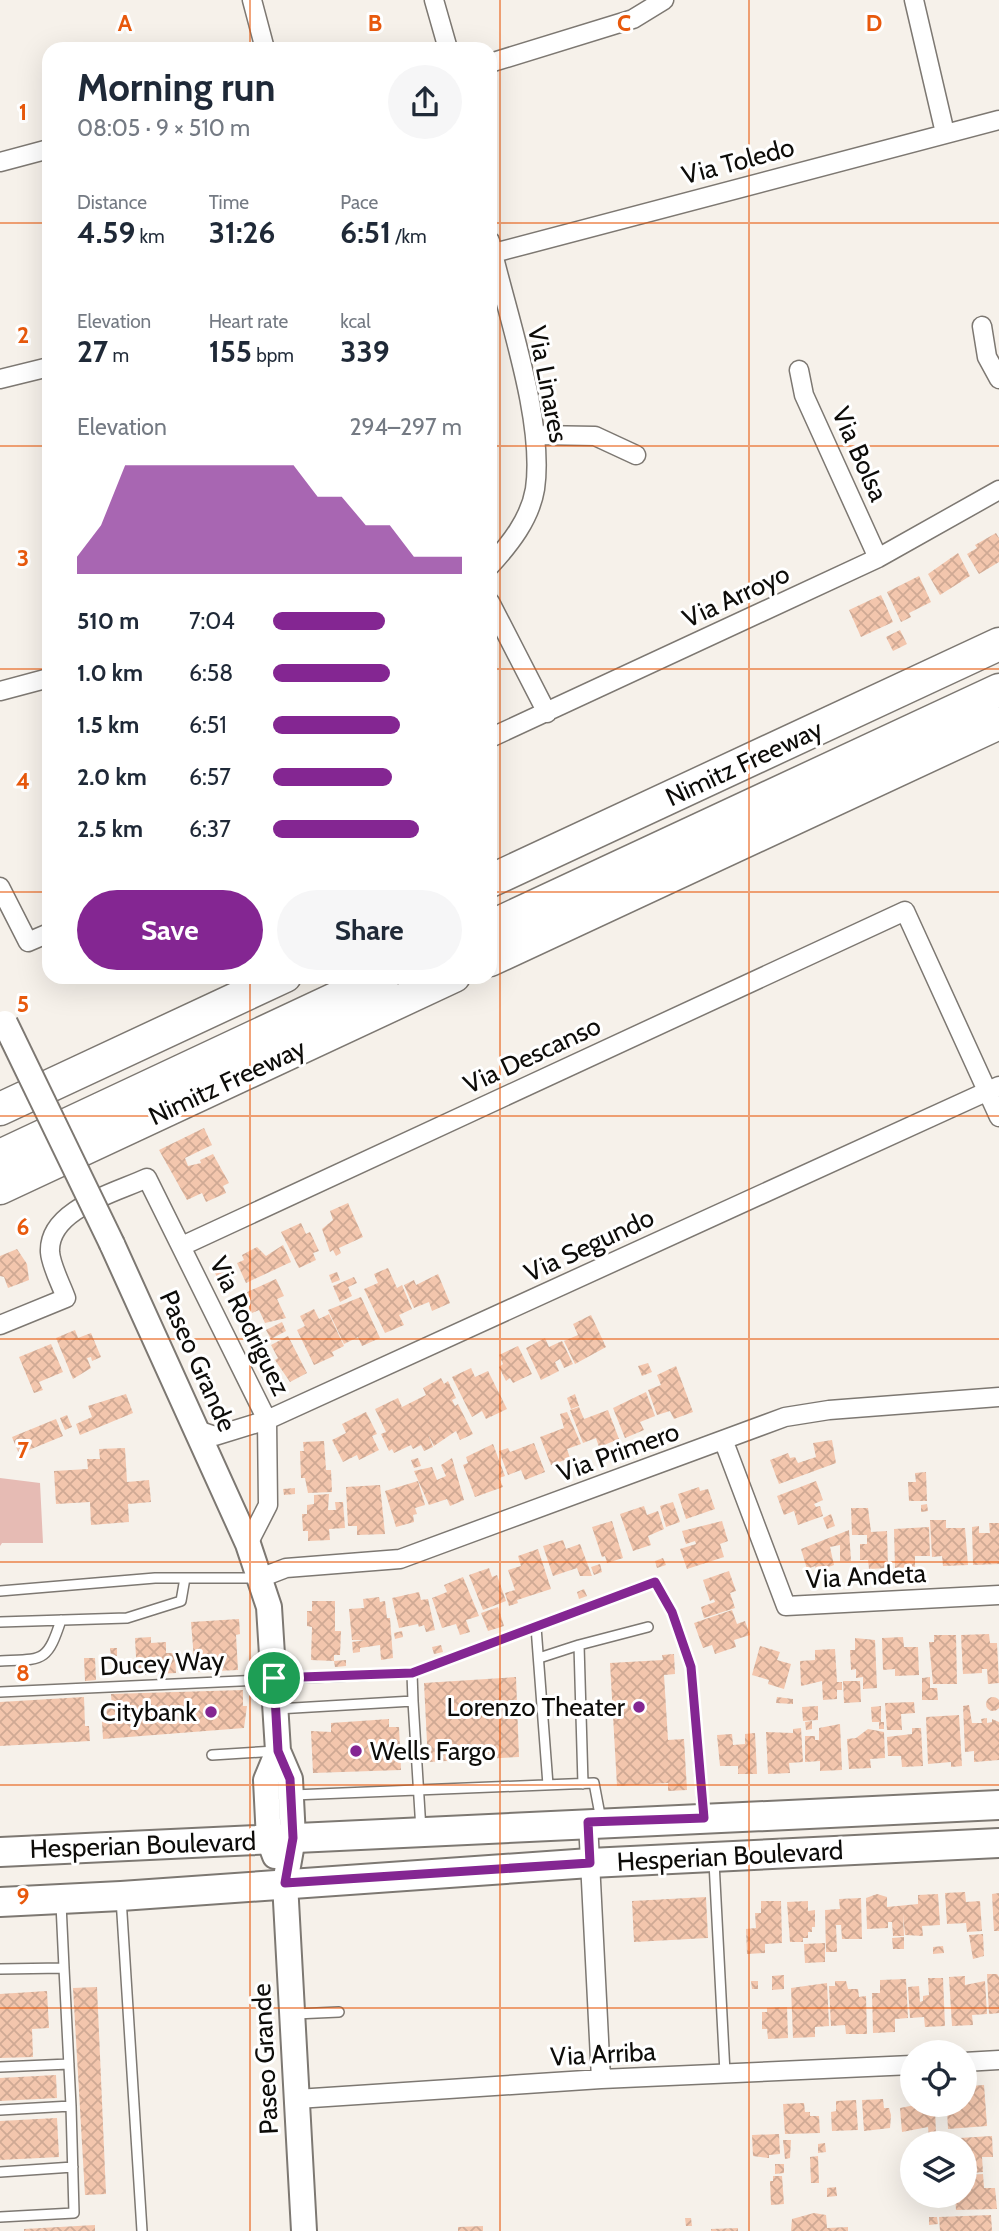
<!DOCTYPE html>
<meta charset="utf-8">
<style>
body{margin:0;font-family:Cabin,sans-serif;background:#f6f6f7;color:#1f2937;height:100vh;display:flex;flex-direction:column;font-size:26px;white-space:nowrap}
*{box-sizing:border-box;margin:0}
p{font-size:23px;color:#747a83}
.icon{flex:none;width:38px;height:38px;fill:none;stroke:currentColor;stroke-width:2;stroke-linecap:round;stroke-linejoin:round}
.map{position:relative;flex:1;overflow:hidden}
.side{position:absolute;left:42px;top:42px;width:455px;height:942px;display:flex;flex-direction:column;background:#fff;border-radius:21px;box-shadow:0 7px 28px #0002}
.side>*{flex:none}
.tools{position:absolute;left:900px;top:2040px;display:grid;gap:14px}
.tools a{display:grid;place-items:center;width:77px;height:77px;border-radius:50%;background:#fff;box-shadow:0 7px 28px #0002;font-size:35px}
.pin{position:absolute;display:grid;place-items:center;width:60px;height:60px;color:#fff;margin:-30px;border:4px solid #fff;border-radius:50%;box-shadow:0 2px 7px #0007}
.round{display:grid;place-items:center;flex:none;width:74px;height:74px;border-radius:37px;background:#f6f6f7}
.overview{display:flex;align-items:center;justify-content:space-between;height:119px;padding:0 35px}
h1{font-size:38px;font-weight:700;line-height:52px}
.stats{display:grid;grid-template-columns:repeat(3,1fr);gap:10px;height:119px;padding:7px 35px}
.stats div{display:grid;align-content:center}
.stats b{font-size:30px;font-weight:700}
.stats small{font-size:19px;font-weight:400}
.stats p{font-size:19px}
.chart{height:196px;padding:14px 35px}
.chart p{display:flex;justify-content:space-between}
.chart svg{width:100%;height:126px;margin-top:7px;fill:#842692;opacity:.7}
.button{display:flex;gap:14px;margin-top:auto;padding:14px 35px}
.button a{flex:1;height:80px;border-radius:42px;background:#842692;color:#fff;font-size:28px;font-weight:700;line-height:80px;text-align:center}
.button a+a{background:#f6f6f7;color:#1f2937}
ul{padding:0 35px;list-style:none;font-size:23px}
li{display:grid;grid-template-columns:112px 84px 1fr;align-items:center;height:52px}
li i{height:18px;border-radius:9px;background:#842692}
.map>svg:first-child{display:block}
.green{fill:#e6bbb4}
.building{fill:url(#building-cross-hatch)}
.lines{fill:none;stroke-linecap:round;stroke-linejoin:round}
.lane-casing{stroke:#7d7872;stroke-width:12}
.street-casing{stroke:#7d7872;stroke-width:21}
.secondary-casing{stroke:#7d7872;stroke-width:28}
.primary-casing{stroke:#7d7872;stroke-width:32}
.highway-casing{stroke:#7d7872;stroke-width:35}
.lane{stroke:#fff;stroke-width:9}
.street{stroke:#fff;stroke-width:18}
.secondary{stroke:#fff;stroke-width:24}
.primary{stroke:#fff;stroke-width:28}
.highway{stroke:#fff;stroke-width:32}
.secondary-bridge-casing{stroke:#7d7872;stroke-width:28;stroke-linecap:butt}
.secondary-bridge{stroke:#fff;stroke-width:24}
.route-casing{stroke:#fff;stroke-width:14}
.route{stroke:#842692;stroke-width:9}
.grid{fill:none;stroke:#e8590c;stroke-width:2;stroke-opacity:0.55}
.poi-dot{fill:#842692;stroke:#fff;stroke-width:2.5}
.labels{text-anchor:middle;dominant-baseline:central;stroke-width:6;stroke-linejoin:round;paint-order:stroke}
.street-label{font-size:26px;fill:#0d0c09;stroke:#fff}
.poi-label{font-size:26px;fill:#0d0c09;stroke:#fff;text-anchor:end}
.grid-label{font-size:23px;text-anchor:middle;font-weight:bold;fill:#e8590c;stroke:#fff;stroke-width:6;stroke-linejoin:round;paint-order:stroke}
</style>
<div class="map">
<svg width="999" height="2231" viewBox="0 0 999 2231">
<defs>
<pattern id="building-cross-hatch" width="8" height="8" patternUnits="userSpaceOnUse" patternTransform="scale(1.75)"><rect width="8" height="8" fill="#f3c6ad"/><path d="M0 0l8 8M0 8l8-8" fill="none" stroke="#cfa994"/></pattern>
</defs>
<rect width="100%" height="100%" fill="#f6f1ea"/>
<path class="green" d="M0 1478 40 1483 43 1543H2L0 1546Z"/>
<path class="building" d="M996 533 999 538V562L979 574 967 554 977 548 975 545Z
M958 553 970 576 940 595 928 574Z
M919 576 931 602 909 613 911 617 901 622 887 592Z
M881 595 893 622 861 637 849 610Z
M900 630 907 644 893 651 886 637Z
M204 1128 212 1145 185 1158 188 1166 201 1163 200 1160 213 1154 229 1183 223 1186 226 1193 206 1202 202 1193 187 1200 159 1150Z
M348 1203 363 1237 339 1248 341 1253 336 1256 333 1250 330 1252 322 1229 333 1220 330 1211Z
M301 1223 306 1234 310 1232 319 1251 313 1253 316 1260 299 1268 281 1232Z
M283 1245 291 1262 246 1283 237 1263 244 1260 242 1255 257 1247 266 1256Z
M17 1249 27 1264 29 1280 8 1288 4 1277 0 1276V1256Z
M230 1266 235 1276 220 1283 215 1273Z
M388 1268 397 1288 402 1285 412 1309 399 1315 404 1325 385 1333 364 1289 378 1283 374 1274Z
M337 1272 340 1280 332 1283 329 1275Z
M438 1274 450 1303 432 1311 429 1302 414 1308 404 1285 414 1280 416 1285Z
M354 1277 357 1283 348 1287 352 1296 340 1302 333 1286Z
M276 1279 284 1296 277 1299 286 1318 265 1323 259 1310 252 1313 243 1294Z
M361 1297 380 1338 362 1346 358 1337 344 1344 328 1310Z
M314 1309 319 1319 329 1314 344 1346 332 1352 334 1356 314 1365 297 1330 305 1326 300 1316Z
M591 1315 606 1347 575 1364 564 1341 578 1335 573 1324Z
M282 1322 286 1331 271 1339 266 1330Z
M75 1330 78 1338 91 1333 101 1357 92 1361 91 1357 87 1358 91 1368 73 1379 56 1338Z
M288 1336 307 1373 290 1382 275 1360 278 1358 271 1345Z
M545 1338 549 1347 562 1341 573 1364 564 1368 560 1359 555 1362 559 1371 541 1380 526 1348Z
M51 1344 63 1372 39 1382 43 1390 34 1393 19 1357Z
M518 1346 532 1374 513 1383 510 1378 506 1381 499 1367 503 1364 499 1355Z
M648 1363 652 1372 642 1376 638 1366Z
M676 1366 693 1412 674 1419 670 1411 657 1415 648 1390 661 1385 657 1375Z
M471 1368 475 1377 488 1371 507 1409 486 1419 482 1411 472 1417 452 1377Z
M441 1378 444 1384 448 1381 456 1398 452 1400 455 1406 458 1404 473 1434 460 1440 456 1431 434 1446 428 1434 433 1447 424 1451 421 1445 413 1449 411 1445 394 1453 392 1449 389 1451 381 1434 386 1432 375 1409 398 1398 402 1407 426 1395 423 1388Z
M646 1392 655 1416 640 1422 644 1430 625 1438 613 1408Z
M126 1394 133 1413 80 1435 76 1424 92 1417 88 1406Z
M575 1394 579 1406 571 1409 567 1398Z
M579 1407 584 1419 608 1410 619 1439 599 1447 596 1438 583 1443 570 1410Z
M366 1412 377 1434 372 1436 379 1450 359 1460 357 1455 343 1462 332 1440 346 1433 342 1424Z
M567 1412 581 1444 567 1449 570 1458 551 1465 540 1437 564 1428 560 1414Z
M67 1415 72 1427 65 1430 60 1418Z
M56 1419 63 1436 19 1454 12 1437Z
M832 1440 836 1463 779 1484 770 1460 788 1453 790 1458 795 1457 798 1463 816 1457 813 1443Z
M324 1441 326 1470H331L332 1492 308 1493 305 1478H301L300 1451H304L303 1442Z
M534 1443 545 1472 525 1480 521 1470 508 1475 499 1451 508 1448 510 1452Z
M493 1444 505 1476 499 1478 503 1487 475 1497 463 1465 468 1463 466 1457Z
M125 1448 127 1482 149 1480 151 1502 128 1504 129 1522 91 1525 90 1502 56 1504 54 1471 88 1469 87 1459H100L99 1449Z
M418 1458 421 1466 414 1468 411 1460Z
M452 1458 464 1500 450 1506 447 1499 429 1505 414 1471 432 1467 437 1480 446 1476 441 1465Z
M926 1472 927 1501H909L908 1482H916L915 1473Z
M418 1481 425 1505 415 1508 417 1514 413 1515 414 1522 396 1527 385 1491Z
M816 1481 823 1500 814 1504 816 1507 820 1506 823 1516 798 1525 794 1511 784 1515 777 1496Z
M380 1485 385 1534 357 1535V1526H348L346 1487Z
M699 1487 700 1491 708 1489 715 1509 686 1519 678 1494Z
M295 1488V1494L284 1495 283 1489Z
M329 1494 328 1510H336L335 1502H343L345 1528 329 1529 330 1540 308 1541V1531H303L302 1514H307V1505L314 1504V1495Z
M673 1502 680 1522 666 1527 660 1506Z
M927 1504 928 1511 921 1512V1505Z
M644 1506 647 1515 658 1511 664 1529 648 1536 651 1545 633 1551 620 1514Z
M851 1508H868L871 1532 887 1531 888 1568 869 1569 868 1560H860V1544H867V1535H852Z
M831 1514 835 1526 827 1529 823 1518Z
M930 1520H946V1528H965L968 1565 943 1566 942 1556 932 1557Z
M612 1521 623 1558 607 1563 605 1556 602 1557 592 1527Z
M722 1521 728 1541 720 1544 724 1557 687 1569 680 1549 696 1544 695 1541 686 1544 682 1531Z
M989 1523H999V1564L973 1565 972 1527 979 1526V1533H990Z
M929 1527 930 1556H915V1567L895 1568 894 1529Z
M849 1530 851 1561H840V1545L830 1547 834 1565 817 1571 815 1566 807 1569 801 1549Z
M563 1540 566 1549 580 1544 592 1576H580L577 1568 553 1576 543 1546Z
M538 1549 551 1589 517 1600 518 1603 509 1606 505 1593 515 1590 508 1570 521 1566 518 1556Z
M663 1558 666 1565 657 1568 655 1561Z
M600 1564 602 1572 594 1575 591 1567Z
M489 1568 492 1577 497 1575 506 1601 483 1610 469 1575Z
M729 1571 736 1591 730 1593 735 1608 704 1618 701 1607 715 1602 714 1599 710 1601 703 1580Z
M463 1577 479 1616 466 1620 470 1632 460 1635 456 1624 442 1628 432 1598 447 1592 444 1585Z
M584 1589 587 1596 579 1599 577 1592Z
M419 1592 421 1600 428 1599 435 1630 426 1632 424 1625 419 1627 418 1624 399 1628 392 1598Z
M379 1597 380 1602 385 1601 387 1618H390L393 1658 381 1660 380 1645 360 1648V1652L353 1653 352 1642 364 1640H352L349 1609 364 1608 363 1599Z
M312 1601H335V1631H341L340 1655H334V1661L311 1660 312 1627 307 1626V1611H312Z
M498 1607 504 1626 488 1631 481 1613Z
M732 1610 737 1624 745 1621 750 1635 734 1640 736 1647 715 1654 712 1645 703 1648 694 1623Z
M239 1619 240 1634 236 1635 238 1670 195 1672 191 1622Z
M402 1631 403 1637 395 1639 394 1633Z
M989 1634 990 1643H997L999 1683 988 1684 987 1669H982V1673L963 1674 961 1635Z
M934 1635H956L957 1684H933L929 1642H934Z
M151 1637V1643L166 1642V1653H175L176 1673 137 1675 135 1638Z
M903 1637 904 1647H918L919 1675 895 1676V1669L883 1670 882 1638Z
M855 1638 875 1640 877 1688 863 1689V1677L856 1678V1669L851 1670 850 1650H855Z
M441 1645 443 1652 434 1654 432 1647Z
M760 1646 780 1652 777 1660 791 1664 784 1689 768 1684 769 1680 752 1675Z
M110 1648H117V1656H111Z
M835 1649 837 1682H842V1690H837V1699L823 1700 822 1681 801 1686 800 1661 815 1660V1650Z
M674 1654 675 1674 664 1675 668 1740 684 1739 687 1790 668 1791V1783L617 1786 610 1663 663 1660 662 1655Z
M84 1658H95L96 1680 85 1681Z
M346 1660V1666L335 1667 334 1661Z
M516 1677 519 1757 428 1762 424 1683Z
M930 1677V1688H937L938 1700H922V1678Z
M843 1681H860L861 1702 844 1703Z
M243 1690V1706H247L244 1728 103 1739 102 1722 107 1707H112L111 1694Z
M986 1704a7 7 0 1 1 14 0a7 7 0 1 1-14 0Z
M84 1697 85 1726H89L90 1741 0 1746V1702Z
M777 1697 793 1699V1704L776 1703Z
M914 1702 915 1713 901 1714 902 1730H887L885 1703Z
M969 1705 972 1723H982L981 1719 987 1718V1723L992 1722V1719L999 1722V1760L974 1762V1751L965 1752 963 1706Z
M818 1706V1720L803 1721 802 1707Z
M881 1706V1722H884V1729H879V1722H872L871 1707Z
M959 1715 962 1766 951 1767V1762L928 1764 926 1717Z
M389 1719V1727H399L401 1770 313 1773 311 1731 331 1732V1723Z
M812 1721V1729L806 1730 805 1722Z
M840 1724 842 1770 820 1771V1761L805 1762V1736H815V1740H819V1728Z
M801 1728 803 1762 789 1763 790 1773 768 1774 766 1732 793 1733V1729Z
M912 1728H921L923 1766 902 1767 901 1756H888L887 1737 912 1734Z
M868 1729 884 1732 885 1758 870 1759 871 1768 849 1769 847 1739 856 1738Z
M755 1733 757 1774H738V1766H720L717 1735 732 1734 733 1745 745 1744V1734Z
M965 1892 966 1902 980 1901 982 1931 967 1932 966 1923 947 1924 945 1893Z
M999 1893V1931H994L992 1894Z
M877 1894 887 1897V1907L918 1904V1895L938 1894 940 1925 922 1926 923 1936 905 1935 903 1913 904 1936H893L892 1922H888V1928L867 1929 866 1898Z
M706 1897 708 1938 634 1942 632 1901Z
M861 1898 862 1939H842L841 1925H836L837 1952H826L825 1910 840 1909 839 1899Z
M761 1901H781L782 1943 765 1944V1953L747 1954 746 1929 756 1928 755 1913H761Z
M808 1901V1911L815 1910V1927H812V1932H808V1938H803V1942H790L787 1902Z
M983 1934 984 1956 973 1959 969 1935Z
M904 1937V1949H893L892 1938Z
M825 1943V1962L805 1963 804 1944Z
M943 1946 944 1953 933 1954V1947Z
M987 1974H997L999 1977V2013L989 2014Z
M784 1975V1989L772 1990V1976Z
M965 1976V1985L985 1981 987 2014 972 2015 973 2025 952 2026 949 1977Z
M928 1978H943L945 2026 925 2027 924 2017 910 2018 908 1987 919 1986 920 2002 923 2001V1996L929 1995Z
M906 1979 908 2018 895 2019V2032L873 2033 872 1993H880V1980Z
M751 1981H758V1989H752Z
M835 1981H846L848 1989H858L859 1997 866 1996 867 2034H846L845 2025 831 2026 829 1986H835Z
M827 1983 829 2026 815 2027V2037L793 2038 791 1988Z
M97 1987 106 2194 85 2195 73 1988Z
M47 1991 49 2028 32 2029 33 2057 0 2058V1994Z
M787 2007 788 2038 768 2039 767 2029H762V2012H767V2008Z
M56 2075 57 2098 0 2101V2078Z
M984 2085 987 2126 948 2129 947 2109 955 2111V2105H964L969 2086Z
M883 2099 884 2108H889L891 2115 890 2128 864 2131 862 2100Z
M856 2100 858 2130 832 2131 831 2112 836 2111V2101Z
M804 2103 805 2112H810V2116H819L820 2133 785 2134 783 2104Z
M915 2105H935L936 2137H929L928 2127 902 2132 900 2108Z
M57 2118 59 2157 0 2160V2121Z
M779 2134 780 2154 769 2155V2158L753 2156 752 2135Z
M992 2136 993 2157H982L983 2172 964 2174V2144H944L943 2139Z
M783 2140H791L790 2158 785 2159Z
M825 2143 826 2152 818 2153V2144Z
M818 2156 819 2183H811L810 2157Z
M775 2164H784V2173L775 2174Z
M983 2174 984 2188H995L997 2209 956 2210 955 2196H964V2175Z
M773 2176H782L784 2204 771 2205 770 2181H773Z
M836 2187 837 2196 827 2197V2188Z
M814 2213 826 2215 827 2228 848 2227V2231H791L792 2219Z
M991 2215 992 2231H940L939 2217Z
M929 2217H937L938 2224 929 2225Z
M685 2218H691L692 2226H686Z
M95 2225V2231H24V2229Z
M483 2226V2231H458V2227Z
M738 2228V2231H711V2229Z"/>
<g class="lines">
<g class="lane-casing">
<path id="lane" d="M0 1591 155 1578H256
M0 1622 127 1618 181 1601 185 1578
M536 1627 548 1785
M579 1645 648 1627
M539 1658 579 1645 583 1784
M0 1661C43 1659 47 1663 61 1620
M412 1673 413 1701
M0 1692 412 1673 655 1582 672 1612 691 1667 703 1814
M277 1709 413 1701 421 1830
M212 1755 276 1751
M293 1795 594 1783 601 1820
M714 1862 725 2073
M121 1898 142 2231
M0 1969 64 1968 61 1904
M295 2014 339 2012
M0 2067 69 2064
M0 2110 71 2106 64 1968
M0 2172 73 2167
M0 2217 74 2213 71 2106"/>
</g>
<g class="street-casing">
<path id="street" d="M252 0 265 49
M434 0 448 49
M914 0 945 133
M490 63 633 19 664 0
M0 162 49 149
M490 241C506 312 545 420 535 489 530 519 510 544 490 566
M490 254 999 120
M982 326 987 357 999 379
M799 370 804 395 878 558
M0 379 49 367
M537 435 595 436 636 455
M490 602 547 713
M0 691 49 678
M490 738 878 558 999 490
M0 887 28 942 49 933
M182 1246 905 911 999 1117
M0 1325 66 1298C61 1284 51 1266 50 1252 48 1209 115 1193 147 1178L267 1420 268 1505 248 1544
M197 1430 215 1436 267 1420 999 1086
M724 1442 786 1606 999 1595
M260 1578 286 1568 400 1559 785 1417 829 1410 999 1397
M588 1822 601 2079
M964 2062 999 2060
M297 2099 601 2079 912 2065"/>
</g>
<g class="secondary-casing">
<path id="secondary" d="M112 1244 248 1544 269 1607 278 1751 290 1779 293 1838 285 1883 304 2231
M275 1856 269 1840 266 1780 278 1751"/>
</g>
<g class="primary-casing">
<path id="primary" d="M0 1852 999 1805
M0 1902 121 1896 590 1863 999 1843"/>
</g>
<g class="highway-casing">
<path id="highway" d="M490 881 999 644
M490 927 999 690
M490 960 999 723
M0 1109 285 976
M0 1156 384 976
M0 1188 454 976"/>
</g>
<use href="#lane" class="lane"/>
<use href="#street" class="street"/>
<use href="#secondary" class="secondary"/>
<use href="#primary" class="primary"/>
<use href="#highway" class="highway"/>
<g class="secondary-bridge-casing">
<path id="secondary-bridge" d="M5 1023 112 1244"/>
</g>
<use href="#secondary-bridge" class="secondary-bridge"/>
</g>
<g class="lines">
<g class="route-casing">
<path id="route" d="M655 1582 672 1612 691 1667 704 1818 588 1822 590 1863 285 1883 293 1838 290 1779 278 1751 274 1678 412 1673Z"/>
</g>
<use href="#route" class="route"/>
</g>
<path class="grid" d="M250 0V49M500 0V2231M749 0V2231M0 223H49M490 223H999M0 446H49M490 446H999M0 669H49M490 669H999M0 892H49M490 892H999M250 976V2231M0 1116H999M0 1339H999M0 1562H999M0 1785H999M0 2008H999"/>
<g class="poi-dot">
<circle cx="639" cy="1707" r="7"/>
<circle cx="211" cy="1712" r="7"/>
<circle cx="356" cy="1751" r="7"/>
</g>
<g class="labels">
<g class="street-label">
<text transform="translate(738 161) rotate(-15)">Via Toledo</text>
<text transform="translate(548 384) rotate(79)">Via Linares</text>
<text transform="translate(860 454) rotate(66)">Via Bolsa</text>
<text transform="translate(736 596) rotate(-25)">Via Arroyo</text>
<text transform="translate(744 763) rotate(-25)">Nimitz Freeway</text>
<text transform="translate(532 1055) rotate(-25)">Via Descanso</text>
<text transform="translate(227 1082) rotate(-25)">Nimitz Freeway</text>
<text transform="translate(589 1245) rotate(-25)">Via Segundo</text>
<text transform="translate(250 1326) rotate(64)">Via Rodriguez</text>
<text transform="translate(198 1361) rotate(66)">Paseo Grande</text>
<text transform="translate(618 1452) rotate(-20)">Via Primero</text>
<text transform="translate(866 1576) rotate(-3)">Via Andeta</text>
<text transform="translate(162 1663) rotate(-3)">Ducey Way</text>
<text transform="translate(143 1845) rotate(-2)">Hesperian Boulevard</text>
<text transform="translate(730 1856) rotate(-3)">Hesperian Boulevard</text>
<text transform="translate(603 2054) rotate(-3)">Via Arriba</text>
<text transform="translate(265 2059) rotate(-93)">Paseo Grande</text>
</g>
<g class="poi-label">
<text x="625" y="1707">Lorenzo Theater</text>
<text x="197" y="1712">Citybank</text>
<text x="370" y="1751" text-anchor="start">Wells Fargo</text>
</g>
</g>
<g class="grid-label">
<text x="125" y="31">A</text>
<text x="375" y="31">B</text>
<text x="624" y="31">C</text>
<text x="874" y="31">D</text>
<text x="23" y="120">1</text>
<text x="23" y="343">2</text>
<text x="23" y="566">3</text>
<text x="23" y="789">4</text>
<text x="23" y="1012">5</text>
<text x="23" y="1235">6</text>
<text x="23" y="1458">7</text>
<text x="23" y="1681">8</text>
<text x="23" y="1904">9</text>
</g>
</svg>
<div class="tools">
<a><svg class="icon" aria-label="locate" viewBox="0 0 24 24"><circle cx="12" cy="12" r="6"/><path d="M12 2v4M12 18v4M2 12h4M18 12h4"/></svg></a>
<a><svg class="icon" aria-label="layers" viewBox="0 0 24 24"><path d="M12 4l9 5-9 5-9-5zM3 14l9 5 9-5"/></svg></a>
</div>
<div class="pin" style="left:274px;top:1678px;background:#1e9e55"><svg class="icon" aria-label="arrive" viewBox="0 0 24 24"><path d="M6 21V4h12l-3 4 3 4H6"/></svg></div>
<section class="side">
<div class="overview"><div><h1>Morning run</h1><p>08:05 · 9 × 510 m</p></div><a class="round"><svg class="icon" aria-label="share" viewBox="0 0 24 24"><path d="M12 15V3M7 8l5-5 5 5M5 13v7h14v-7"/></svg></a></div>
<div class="stats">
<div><p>Distance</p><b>4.59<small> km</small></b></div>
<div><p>Time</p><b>31:26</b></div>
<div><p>Pace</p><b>6:51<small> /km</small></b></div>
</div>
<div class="stats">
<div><p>Elevation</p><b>27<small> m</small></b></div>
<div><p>Heart rate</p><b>155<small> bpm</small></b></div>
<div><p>kcal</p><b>339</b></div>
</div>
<div class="chart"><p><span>Elevation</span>294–297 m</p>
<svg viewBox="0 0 160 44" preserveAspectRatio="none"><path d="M0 44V38L10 27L20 6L30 6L40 6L50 6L60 6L70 6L80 6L90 6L100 17L110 17L120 27L130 27L140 38L150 38L160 38V44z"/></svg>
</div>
<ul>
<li><b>510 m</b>7:04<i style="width:59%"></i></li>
<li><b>1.0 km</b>6:58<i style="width:62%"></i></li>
<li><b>1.5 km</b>6:51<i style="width:67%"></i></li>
<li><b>2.0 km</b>6:57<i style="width:63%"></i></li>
<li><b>2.5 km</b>6:37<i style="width:77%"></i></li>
</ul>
<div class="button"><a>Save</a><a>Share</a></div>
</section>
</div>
